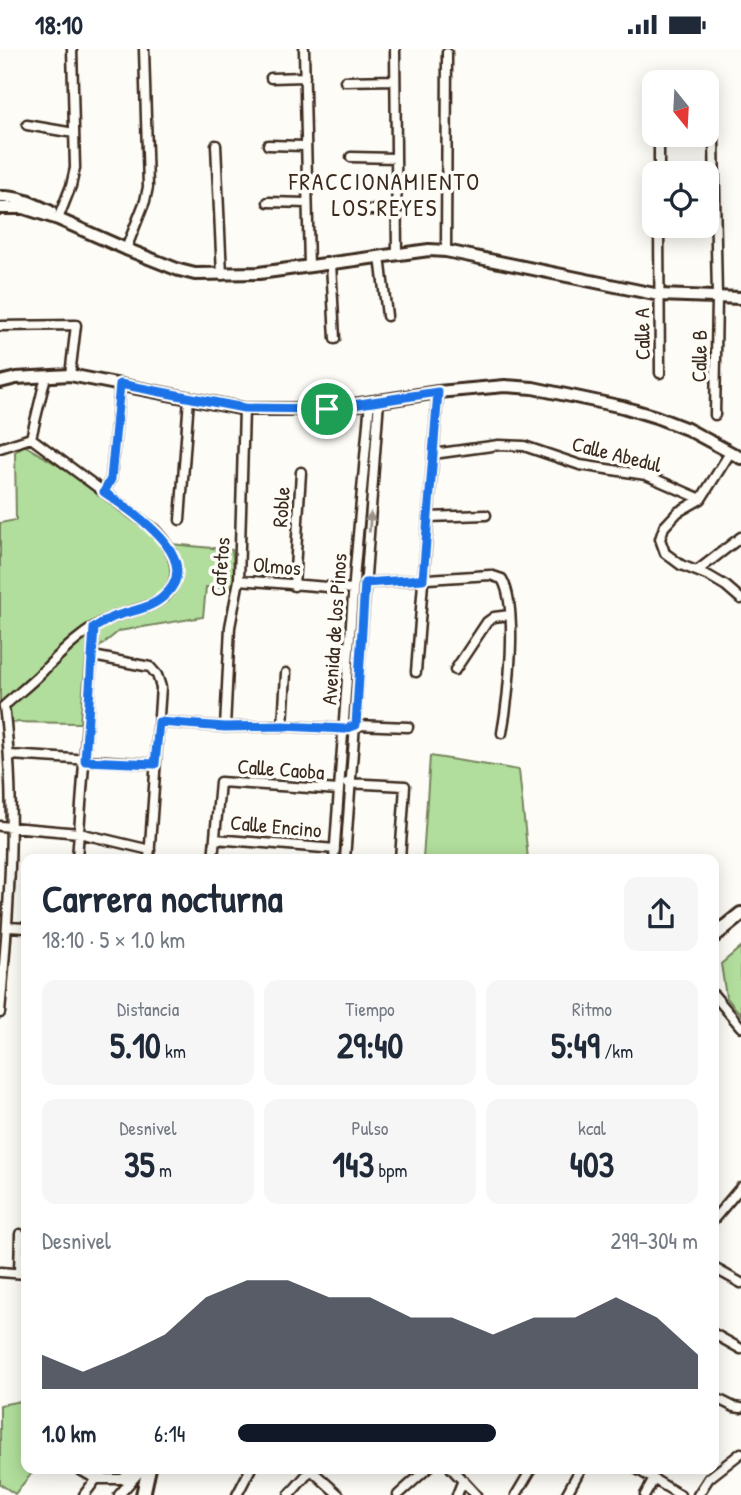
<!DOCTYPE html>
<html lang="es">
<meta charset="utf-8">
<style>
body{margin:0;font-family:"Patrick Hand",sans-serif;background:#f6f6f7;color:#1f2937;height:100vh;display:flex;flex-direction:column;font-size:26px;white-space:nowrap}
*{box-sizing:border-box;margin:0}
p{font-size:23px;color:#747a83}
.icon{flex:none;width:38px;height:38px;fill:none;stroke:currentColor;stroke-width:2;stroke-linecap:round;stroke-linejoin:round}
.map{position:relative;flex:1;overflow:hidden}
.details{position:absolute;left:21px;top:805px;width:698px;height:620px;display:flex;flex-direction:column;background:#fff;border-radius:14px;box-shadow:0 4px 18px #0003}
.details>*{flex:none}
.needle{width:46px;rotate:162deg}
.buttons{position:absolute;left:642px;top:21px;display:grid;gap:14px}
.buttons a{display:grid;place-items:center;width:77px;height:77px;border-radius:14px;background:#fff;box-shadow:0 4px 18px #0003;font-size:35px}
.pin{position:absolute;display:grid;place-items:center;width:60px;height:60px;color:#fff;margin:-30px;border:4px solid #fff;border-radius:50%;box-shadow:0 2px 7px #0007}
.round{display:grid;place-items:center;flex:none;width:74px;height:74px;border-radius:14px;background:#f6f6f7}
.head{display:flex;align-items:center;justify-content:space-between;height:119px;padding:0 21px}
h1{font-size:38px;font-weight:800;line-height:52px}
.stats{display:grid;grid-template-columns:repeat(3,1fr);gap:10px;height:119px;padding:7px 21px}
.stats div{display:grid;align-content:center;border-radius:14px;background:#f6f6f7;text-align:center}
.stats b{font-size:35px;font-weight:800}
.stats small{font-size:19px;font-weight:400}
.stats p{font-size:19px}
.chart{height:196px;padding:14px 21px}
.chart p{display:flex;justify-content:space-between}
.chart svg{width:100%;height:126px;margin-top:7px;fill:#111827;opacity:.7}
ul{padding:0 21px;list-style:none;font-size:23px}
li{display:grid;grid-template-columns:112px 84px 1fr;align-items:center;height:52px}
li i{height:18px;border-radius:9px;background:#111827}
.status{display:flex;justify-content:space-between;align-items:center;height:49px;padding:0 35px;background:#fff;direction:ltr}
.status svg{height:19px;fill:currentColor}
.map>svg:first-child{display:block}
.green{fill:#b1de9c;stroke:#76845d;stroke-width:2}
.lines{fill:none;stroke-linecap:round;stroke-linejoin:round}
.street-casing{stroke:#3b2a1e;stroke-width:13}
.secondary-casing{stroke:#3b2a1e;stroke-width:16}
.primary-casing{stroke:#3b2a1e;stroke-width:18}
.street{stroke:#fdfcf7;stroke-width:8}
.secondary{stroke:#fdfcf7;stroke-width:10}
.primary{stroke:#fdfcf7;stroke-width:12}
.oneway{fill:#9c938a}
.route-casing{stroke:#fff;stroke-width:14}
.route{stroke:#1a73e8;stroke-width:9}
.labels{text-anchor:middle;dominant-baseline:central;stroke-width:7;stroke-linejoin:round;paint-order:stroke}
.street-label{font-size:21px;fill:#3b2a1e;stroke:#fdfcf7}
.neighbourhood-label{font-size:23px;letter-spacing:2px;fill:#3b2a1e;stroke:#fdfcf7}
</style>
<div class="status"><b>18:10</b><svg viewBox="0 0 49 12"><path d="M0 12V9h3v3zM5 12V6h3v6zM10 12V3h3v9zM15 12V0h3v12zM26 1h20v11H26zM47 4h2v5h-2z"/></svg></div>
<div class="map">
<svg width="741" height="1446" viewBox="0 0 741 1446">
<rect width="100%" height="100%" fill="#fdfcf7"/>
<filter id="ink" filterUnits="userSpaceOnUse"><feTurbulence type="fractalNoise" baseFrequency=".0143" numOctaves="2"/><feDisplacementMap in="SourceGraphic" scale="14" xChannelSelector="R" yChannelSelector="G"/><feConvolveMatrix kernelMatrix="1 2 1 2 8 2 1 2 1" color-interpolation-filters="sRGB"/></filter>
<g filter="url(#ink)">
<path class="green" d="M24 396 99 441 171 495 232 501 236 539 206 538 203 568 119 582 86 609 80 674 0 673V474L16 471 15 403Z
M430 707 519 721 528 810H423Z
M741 898V966L726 948 721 915Z
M26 1351V1419H36L15 1445 0 1435V1356Z"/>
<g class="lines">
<g class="street-casing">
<path id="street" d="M304 0 309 218
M395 0 397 205
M271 29 305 28
M345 32 395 31
M27 76 74 84
M714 90 717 249 715 366
M216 96 222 226
M268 96 305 97
M351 108 396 109
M659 124V86
M268 153 307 154
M348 161H397
M58 170 71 137 75 119 72 0
M659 177 660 324
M126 200 145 152 148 138 144 0
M446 202 447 4
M380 207 387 267
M331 214 335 290
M0 277 76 276 70 326
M31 389 46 327
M0 399 31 389
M730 404 701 450 678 463 664 478 660 490 665 504 681 516 709 527 726 537 741 550
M433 405 499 396 524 397 580 416 646 426 701 450
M104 443 111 430 120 335
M428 468 486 466
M180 471 189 349
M697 522 741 488
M239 531 353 540
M365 534 490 526 502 530C519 558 508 651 502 684
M294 537 301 423
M93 607 150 618 157 626 161 638 149 810
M455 621 487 573 494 568 510 566
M416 623 438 343
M4 657C17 645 32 634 44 621 64 601 85 580 111 569 131 560 160 560 172 538 183 517 169 496 155 481L31 389
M159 673 225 678 283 677 345 680 356 676 408 678
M283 677 286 624
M225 678 230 578 239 531 244 360
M10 706 155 715
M347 734 405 737 400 810
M0 777 79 784 150 801
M215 790 335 800
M77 810 94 579
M213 810 220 733 339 741
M334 810 355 519 370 352
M345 810 379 351
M8 878 26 879
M714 946 741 978
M0 964C9 862 17 759 4 657
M714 1170 741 1138
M714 1219 741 1234
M0 1223 26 1225
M19 1224 20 1185
M714 1285 741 1300
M714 1348 734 1358 741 1359
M77 1419 96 1430H123L128 1434
M309 1419 339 1446
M451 1419 476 1446
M635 1419 680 1446
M123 1430 132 1419
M84 1446 96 1430
M119 1446 143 1419
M237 1446 251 1419
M289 1446 311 1421
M398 1446 428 1419
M457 1446 463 1431
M516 1446 532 1419
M566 1446 581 1419
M645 1446 654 1430
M698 1446 709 1429 741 1404"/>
</g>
<g class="secondary-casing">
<path id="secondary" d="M0 148C19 147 34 155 51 163
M0 159H24L58 170 126 200 179 221 195 225 259 224 429 201 446 202 659 246 741 249
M0 333 16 329 70 326 244 360H327L438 343 505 337 533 339 623 358 656 368 687 380 741 409"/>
</g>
<g class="primary-casing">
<path id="primary" d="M714 887 741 865
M143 1446 149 1419"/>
</g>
<use href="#street" class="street"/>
<use href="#secondary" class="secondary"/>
<use href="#primary" class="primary"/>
</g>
<defs><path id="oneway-solid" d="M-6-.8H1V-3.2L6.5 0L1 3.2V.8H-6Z" transform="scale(1.75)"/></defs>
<use class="oneway" href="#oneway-solid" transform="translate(370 473) rotate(-86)"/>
</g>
<g class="lines" filter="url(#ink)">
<g class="route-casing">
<path id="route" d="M120 335 244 359 327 360 438 343 423 530 365 534 356 676 345 680 283 677 225 678 159 673 155 715 85 712 94 579C100 575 106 571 113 568 129 562 150 560 163 548 208 509 131 463 104 443L111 430Z"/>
</g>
<use href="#route" class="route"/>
</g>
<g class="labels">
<g class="street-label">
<text transform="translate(642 285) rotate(-91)">Calle A</text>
<text transform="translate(699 307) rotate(-89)">Calle B</text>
<text transform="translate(617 405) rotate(14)">Calle Abedul</text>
<text transform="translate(281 458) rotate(-86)">Roble</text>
<text transform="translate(277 517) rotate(5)">Olmos</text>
<text transform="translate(220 518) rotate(-85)">Cafetos</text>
<text transform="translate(334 580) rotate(-86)">Avenida de los Pinos</text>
<text transform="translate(281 720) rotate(4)">Calle Caoba</text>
<text transform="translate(276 777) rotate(5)">Calle Encino</text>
</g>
<g class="neighbourhood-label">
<text x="385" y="132">FRACCIONAMIENTO<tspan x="385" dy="26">LOS REYES</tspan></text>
</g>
</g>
</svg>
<div class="buttons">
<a><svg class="needle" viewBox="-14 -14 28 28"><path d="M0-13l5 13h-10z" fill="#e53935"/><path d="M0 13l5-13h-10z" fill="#747a83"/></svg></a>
<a><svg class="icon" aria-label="locate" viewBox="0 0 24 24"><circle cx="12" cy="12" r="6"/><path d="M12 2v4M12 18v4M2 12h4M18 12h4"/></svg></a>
</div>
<div class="pin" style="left:327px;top:360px;background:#1e9e55"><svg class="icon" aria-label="arrive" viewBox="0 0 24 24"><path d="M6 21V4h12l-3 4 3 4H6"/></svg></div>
<section class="details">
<div class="head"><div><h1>Carrera nocturna</h1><p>18:10 · 5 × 1.0 km</p></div><a class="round"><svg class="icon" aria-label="share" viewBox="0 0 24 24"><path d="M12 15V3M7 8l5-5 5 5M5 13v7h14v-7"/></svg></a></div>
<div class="stats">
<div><p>Distancia</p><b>5.10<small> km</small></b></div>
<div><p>Tiempo</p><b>29:40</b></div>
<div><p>Ritmo</p><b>5:49<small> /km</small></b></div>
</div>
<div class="stats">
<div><p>Desnivel</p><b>35<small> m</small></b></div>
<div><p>Pulso</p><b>143<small> bpm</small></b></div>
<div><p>kcal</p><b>403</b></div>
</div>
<div class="chart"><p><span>Desnivel</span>299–304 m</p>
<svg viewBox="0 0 160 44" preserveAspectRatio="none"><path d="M0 44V32L10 38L20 32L30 25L40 12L50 6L60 6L70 12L80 12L90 19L100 19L110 25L120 19L130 19L140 12L150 19L160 32V44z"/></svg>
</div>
<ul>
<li><b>1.0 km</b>6:14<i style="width:56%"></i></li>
</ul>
</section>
</div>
